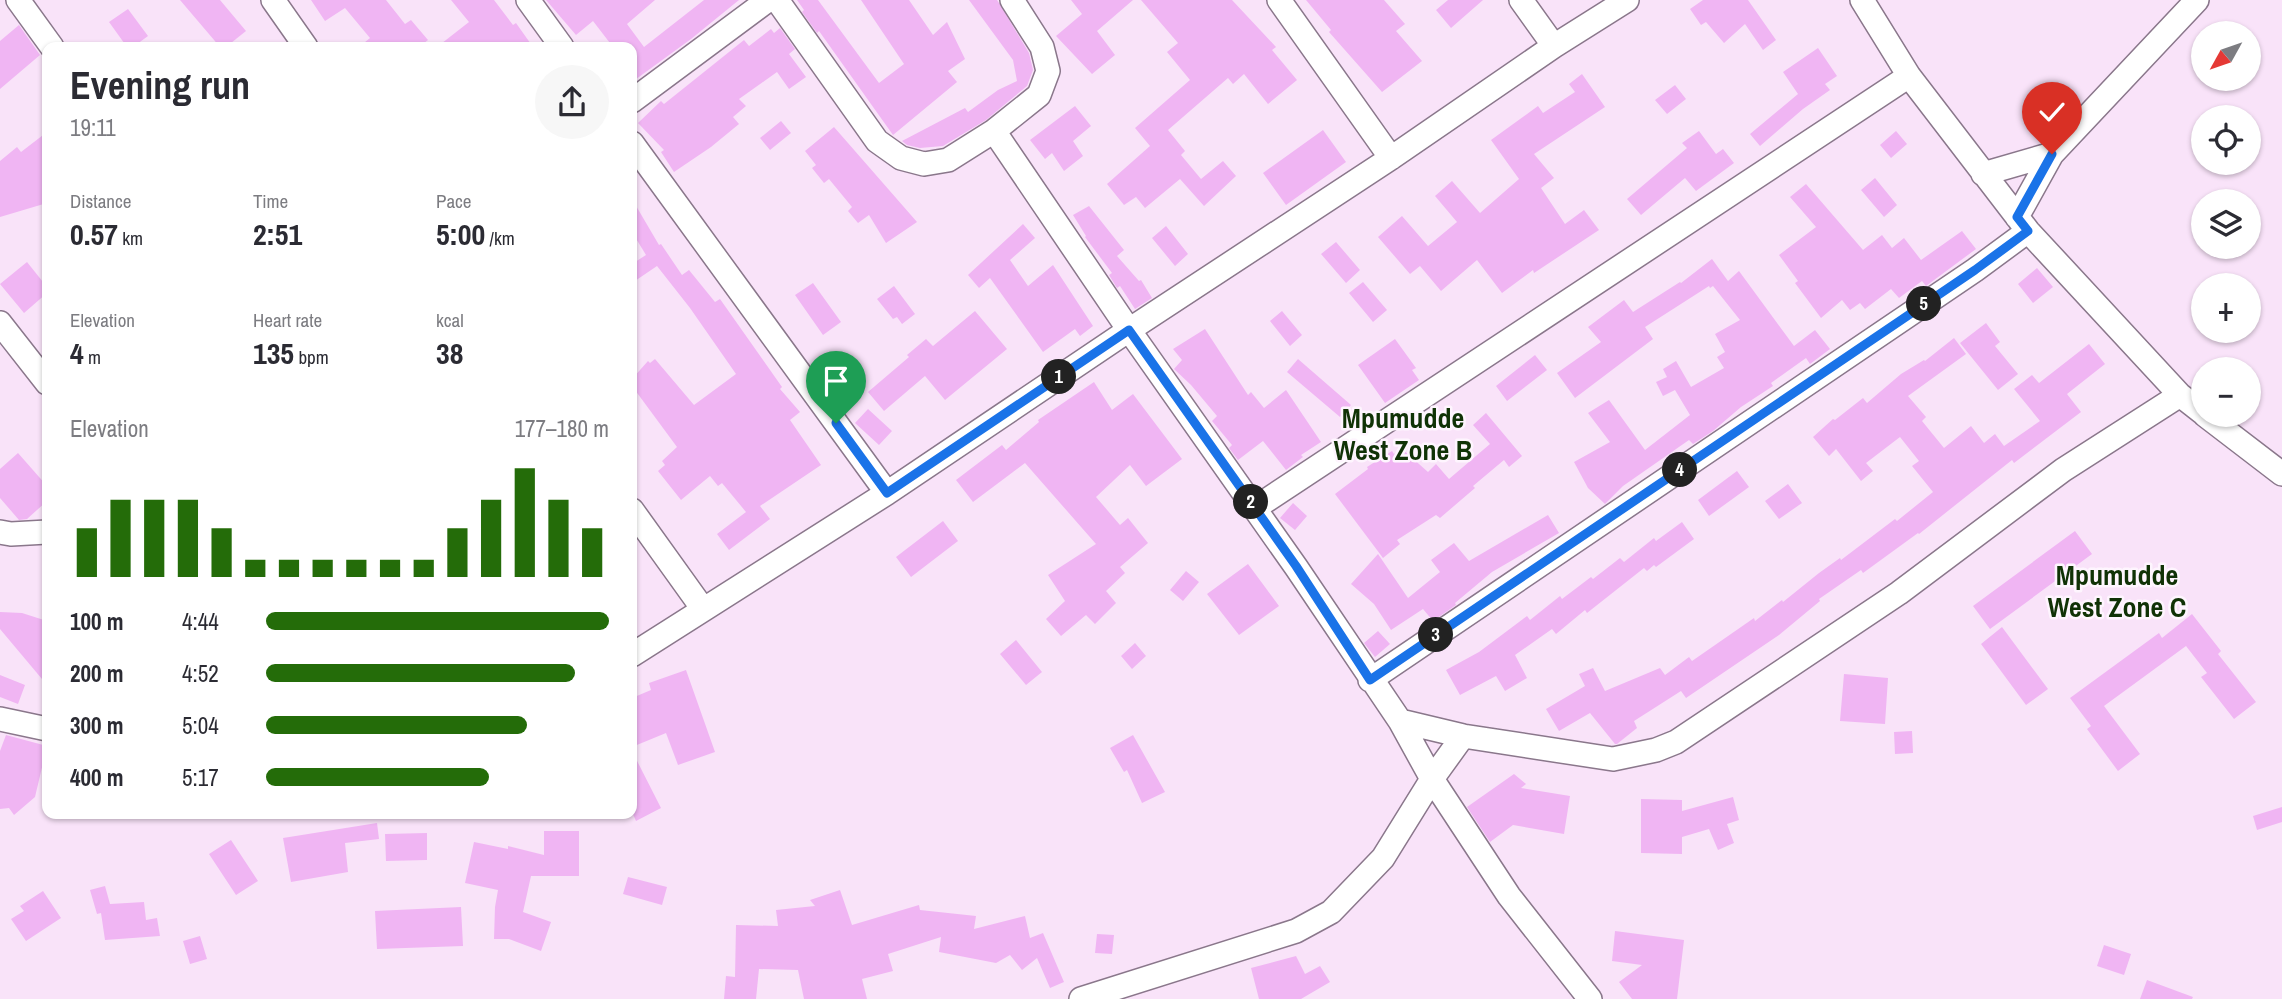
<!DOCTYPE html>
<meta charset="utf-8">
<style>
body{margin:0;font-family:"Archivo Narrow",sans-serif;background:#f7f7f7;color:#2b2b33;height:100vh;display:flex;flex-direction:column;font-size:26px;white-space:nowrap}
*{box-sizing:border-box;margin:0}
p{font-size:23px;color:#7c7c81}
.icon{flex:none;width:38px;height:38px;fill:none;stroke:currentColor;stroke-width:2;stroke-linecap:round;stroke-linejoin:round}
.map{position:relative;flex:1;overflow:hidden}
.sheet{position:absolute;left:42px;top:42px;width:595px;height:777px;display:flex;flex-direction:column;background:#fff;border-radius:14px;box-shadow:0 2px 5px #0004}
.sheet>*{flex:none}
.needle{width:46px;rotate:230deg}
.fabs{position:absolute;left:2191px;top:21px;display:grid;gap:14px}
.fabs a{display:grid;place-items:center;width:70px;height:70px;border-radius:50%;background:#fff;box-shadow:0 2px 5px #0004;font-size:35px}
.pin{position:absolute;display:grid;place-items:center;width:60px;height:60px;color:#fff;margin:-72px -30px;border-radius:50% 50% 50% 0;rotate:-45deg;box-shadow:0 0 7px #0007}
.pin .icon{rotate:45deg}
.km{position:absolute;width:35px;height:35px;margin:-18px;border-radius:50%;background:#222;color:#fff;font-size:19px;line-height:35px;text-align:center}
.round{display:grid;place-items:center;flex:none;width:74px;height:74px;border-radius:37px;background:#f7f7f7}
.headline{display:flex;align-items:center;justify-content:space-between;height:119px;padding:0 28px}
h1{font-size:38px;font-weight:800;line-height:52px}
.metrics{display:grid;grid-template-columns:repeat(3,1fr);gap:10px;height:119px;padding:7px 28px}
.metrics div{display:grid;align-content:center}
.metrics b{font-size:30px;font-weight:800}
.metrics small{font-size:19px;font-weight:400}
.metrics p{font-size:19px}
.chart{height:196px;padding:14px 28px}
.chart p{display:flex;justify-content:space-between}
.chart svg{width:100%;height:126px;margin-top:7px;stroke:#246c09;stroke-width:6}
ul{padding:0 28px;list-style:none;font-size:23px}
li{display:grid;grid-template-columns:112px 84px 1fr;align-items:center;height:52px}
li i{height:18px;border-radius:9px;background:#246c09}
.map>svg:first-child{display:block}
.building{fill:#f0b5f3}
.lines{fill:none;stroke-linecap:round;stroke-linejoin:round}
.minor-casing{stroke:#8a778b;stroke-width:26}
.minor{stroke:#fff;stroke-width:23}
.route-casing{stroke:#fff;stroke-width:14}
.route{stroke:#1a73e8;stroke-width:9}
.labels{text-anchor:middle;dominant-baseline:central;stroke-width:5;stroke-linejoin:round;paint-order:stroke}
.quarter-label{font-size:28px;font-weight:bold;fill:#103206;stroke:#fef5fe}
</style>
<div class="map">
<svg width="2282" height="999" viewBox="0 0 2282 999">
<rect width="100%" height="100%" fill="#f9e3f9"/>
<path class="building" d="M180 0H220L246 31 226 47H220Z
M311 0H386L405 24 411 20 428 40 419 47H359L370 38 345 8 325 21Z
M451 0H494L513 25 516 23 533 47H437L469 22Z
M546 0H655L627 24 644 47 704 0H739L691 39 632 82V47H613L593 21 576 35Z
M797 0H818L879 83 904 64 861 0H909L933 35 947 22 965 59 948 71 957 82 893 135 819 31 817 33 802 12 804 10Z
M969 0H997L999 3 1029 53 1033 70 1027 86 986 120 943 146 920 148 907 145 902 141 965 108 968 112 998 90 1017 81 1013 60Z
M1071 0H1133L1097 31 1115 55 1092 74 1056 36 1082 14Z
M1141 0H1232L1276 47 1272 50 1297 80 1268 104 1244 74 1233 84 1228 78 1168 130 1185 151 1181 155 1201 179 1223 161 1236 176 1204 206 1180 179 1145 208 1136 197 1124 205 1107 184 1150 146 1135 128 1190 80 1167 52 1178 43Z
M1306 0H1384L1405 24 1396 31 1422 61 1382 92 1329 32 1331 30Z
M1448 0H1483L1451 28 1436 10Z
M1703 0H1748L1776 40 1763 50 1745 24 1724 43 1706 22 1701 25 1690 9Z
M128 9 148 36 133 47H127L109 22Z
M19 25 40 55 0 89V41Z
M780 28 795 49 789 54 806 77 789 89 777 72 739 99 746 106 733 117 739 124 711 147 674 172 661 152 664 150 638 123 661 101 664 104 744 40 749 46 771 29 774 33Z
M1818 48 1837 76 1825 84 1830 90 1803 109 1760 146 1750 134 1798 94 1783 72Z
M1582 74 1605 107 1534 154 1554 178 1541 188 1565 224 1584 210 1599 230 1534 273 1533 270 1502 293 1477 260 1441 291 1420 266 1410 274 1378 237 1402 216 1428 246 1457 222 1435 196 1452 181 1480 213 1519 179 1491 140 1538 106 1543 113 1575 92 1569 84Z
M1675 85 1686 99 1667 114 1655 100Z
M1075 106 1091 126 1073 141 1083 156 1064 171 1052 153 1045 159 1030 140Z
M781 121 791 133 770 150 760 138Z
M834 127 917 222 886 243 869 215 858 223 848 211 852 207 829 179 824 183 812 168 816 165 805 151Z
M1323 130 1346 162 1286 205 1263 173Z
M1699 131 1716 154 1723 149 1734 163 1696 191 1685 178 1641 215 1627 199 1687 148 1682 143Z
M1896 131 1907 144 1891 158 1880 145Z
M47 132V203L0 217V161L17 147 21 152Z
M1875 178 1897 205 1884 217 1861 190Z
M1806 184 1863 250 1882 235 1892 248 1904 238 1921 260 1962 231 1976 249 1926 286 1922 281 1899 298 1891 289 1865 309 1860 303 1850 310 1842 300 1821 318 1795 283 1798 281 1779 255 1816 227 1790 197Z
M632 199 659 245 661 244 682 275 689 270 715 302 720 299 763 360 782 387 780 389 800 412 790 420 821 465 760 506 770 519 729 550 717 534 746 512 722 483 718 486 710 476 681 500 658 471 665 465 662 461 677 447 632 386V379L648 361 650 363 655 359 694 405 736 374 690 308 657 266 632 283V264L646 255 632 232Z
M1089 206 1124 250 1117 256 1139 281 1141 280 1152 298 1135 309 1120 286 1117 288 1109 275 1112 273 1085 237 1086 236 1073 215Z
M1023 224 1035 238 1010 260 1028 286 1053 265 1093 326 1080 336 1075 329 1043 352 990 278 979 288 968 275Z
M1166 226 1188 254 1175 266 1152 238Z
M1336 242 1360 270 1346 283 1321 254Z
M1712 259 1728 281 1739 271 1794 346 1815 330 1830 349 1810 364 1806 358 1771 383 1773 386 1741 407 1713 431 1693 444 1689 440 1623 486 1605 504 1588 488 1574 462 1610 442 1588 413 1609 400 1645 450 1690 415 1675 390 1663 396 1656 382 1667 377 1663 369 1676 361 1691 387 1724 368 1717 357 1725 352 1715 334 1740 320 1713 286 1710 288 1709 286 1645 327 1653 339 1575 398 1557 373 1601 342 1588 327 1624 300 1633 312 1680 282 1681 283Z
M27 262 47 287V293L24 313 0 284Z
M2037 268 2053 287 2033 303 2018 284Z
M1363 282 1387 310 1373 322 1349 293Z
M813 283 841 322 823 335 795 295Z
M894 286 915 314 902 324 897 317 893 319 877 299Z
M975 311 1007 349 945 400 925 376 884 411 868 392 909 357 907 355 926 339 933 346Z
M1282 311 1302 335 1290 346 1270 321Z
M1986 323 2000 342 1995 346 2018 374 1998 390 1960 343Z
M1205 329 1248 395 1251 392 1264 408 1286 390 1321 442 1301 455 1303 457 1286 470 1263 441 1238 460 1229 448 1232 445 1212 421 1217 416 1191 385 1174 369 1182 360 1173 349Z
M1954 338 1966 354 1908 396 1926 417 1922 421 1944 448 1971 426 1984 443 1995 434 2004 446 2040 421 2014 389 2032 375 2039 383 2089 344 2105 364 2067 394 2081 412 2014 463 2012 460 1919 534 1918 533 1863 573 1861 570 1819 599 1820 601 1779 635 1686 698 1681 691 1634 721 1637 728 1617 744H1615L1590 713 1559 731 1546 709 1585 686 1579 674 1593 668 1605 691 1660 668 1665 675 1689 657 1692 661 1754 618 1755 621 1782 600 1783 602 1819 573 1840 558 1841 560 1895 519 1897 521 1933 492 1912 466 1919 461 1900 437 1866 463 1873 471 1861 481 1836 449 1829 456 1813 437 1833 419 1835 420 1863 398 1867 403 1901 374 1924 360 1925 361Z
M1395 339 1416 368 1412 370 1419 380 1385 403 1358 365Z
M1535 355 1547 370 1507 401 1496 386Z
M1298 359 1351 405 1340 417 1287 372Z
M1094 382 1112 410 1133 394 1182 459 1146 486 1130 465 1096 497 1120 525 1128 518 1148 543 1120 567 1125 573 1106 591 1116 603 1095 624 1086 615 1061 636 1046 619 1065 601 1048 575 1096 544 1025 463 973 502 956 480 1002 445 1006 450 1039 422 1038 420Z
M868 409 892 431 879 445 855 423Z
M1486 413 1522 456 1509 467 1504 460 1473 486 1475 488 1440 518 1436 515 1397 540 1400 544 1383 558 1335 494 1368 469 1367 467 1392 451 1394 454 1401 448 1428 472 1436 464 1449 479 1490 444 1473 425Z
M18 453 47 486V501L27 519 19 520 0 498V469Z
M1737 471 1749 487 1709 516 1698 500Z
M1788 484 1802 503 1779 519 1765 501Z
M1293 503 1307 516 1295 530 1280 518Z
M1548 515 1559 533 1492 572 1455 603 1456 605 1433 621 1423 609 1391 630 1374 604 1351 584 1378 554 1408 598 1440 572 1431 560 1454 543 1469 561Z
M943 521 958 541 911 577 896 557Z
M1682 522 1694 539 1656 567 1654 565 1647 571 1644 568 1587 613 1585 610 1556 634 1552 629 1515 655 1527 678 1505 691 1496 676 1460 695 1446 670 1479 652 1527 616 1530 620 1560 596 1562 599 1591 577 1593 579 1620 558 1624 562 1654 538 1656 541Z
M2075 531 2092 554 1990 629 1973 606Z
M1248 564 1279 606 1239 635 1207 594Z
M1186 571 1199 582 1183 601 1170 590Z
M0 612 22 613 47 621V685L0 629Z
M2192 614 2221 651 2218 654 2256 702 2234 719 2201 677 2207 673 2186 646 2104 706 2140 754 2118 771 2087 729 2091 726 2070 698 2159 633 2162 638Z
M2002 627 2048 689 2026 705 1981 644Z
M1378 631 1390 644 1375 657 1364 643Z
M1016 640 1042 672 1026 685 1000 654Z
M1135 643 1146 656 1132 669 1121 656Z
M686 670 715 752 678 765 666 733 632 747V698L651 690 649 683Z
M1844 674 1888 678 1885 724 1840 721Z
M0 675 25 685 18 704 0 697Z
M1912 731 1913 753 1895 754 1894 732Z
M6 735 47 746V760L43 763 35 797 14 815 9 808 0 809V751Z
M1133 735 1165 792 1142 803 1127 770 1124 772 1110 748Z
M632 751 661 808 636 821 632 812Z
M1514 774 1526 784 1521 788 1570 796 1564 834 1513 825 1490 842 1467 807Z
M1733 797 1739 820 1727 824 1734 843 1718 850 1709 829 1682 837V854L1641 853V799L1682 800V811Z
M2282 807V822L2257 830 2253 816Z
M377 823 379 839 345 843 348 872 291 882 283 838Z
M544 831H579V876H531L523 912 551 922 541 951 509 939H494L495 907 498 890 465 883 474 842 508 849V846L544 855Z
M427 833V860L386 861 385 834Z
M231 840 258 881 236 895 209 854Z
M628 877 667 887 662 905 623 894Z
M105 886 110 904 144 902 146 920 157 918 160 936 105 940 101 913 97 914 90 890Z
M840 890 852 925 919 905 920 910 976 916 974 929 1025 916 1030 938 1043 933 1064 982 1050 988 1037 958 1022 970 1010 955 996 963 939 952 941 937 888 954 893 971 862 979 867 999H804L798 970 759 969 756 999H724L726 976 735 977 736 925 778 926 776 910 815 906 810 900Z
M43 891 61 918 26 941 11 919 24 911 20 906Z
M461 907 463 946 377 949 375 911Z
M1615 931 1684 940 1677 999H1632L1619 982 1642 965 1612 961Z
M1097 934 1114 935 1112 954 1095 953Z
M200 936 207 959 190 964 183 941Z
M2104 945 2131 954 2124 975 2097 966Z
M1296 956 1305 974 1320 966 1330 982 1301 999H1259L1251 968Z
M2147 980 2193 997 2192 999H2140Z"/>
<g class="lines">
<g class="minor-casing">
<path id="minor" d="M18 0 52 47
M273 0 306 47
M528 0 562 47
M777 0 877 141 901 158 924 164 948 160 994 131 1039 95 1048 71 1042 47 1012 0
M1279 0 1391 158
M1521 0 1554 46
M1862 0 1909 76 2028 231 2180 395 2203 413
M632 101 768 0
M994 131 1129 330 1296 567 1400 721 1432 779 1509 896 1590 999
M632 143 887 493
M1983 174 2052 154
M2017 217 2052 154 2197 0
M0 323 47 383
M2205 415 2282 474
M1255 508 1909 76
M632 510 703 609
M0 532 11 534 47 532
M632 655 887 493 1129 330 1391 158 1554 46 1627 0
M1370 680 1975 270 2028 231
M0 719 47 729
M1400 721 1463 736 1613 759 1656 750 1676 742 1899 593 2063 470 2180 395
M1081 999 1296 931 1331 912 1383 858 1432 779 1463 736"/>
</g>
<use href="#minor" class="minor"/>
</g>
<g class="lines">
<g class="route-casing">
<path id="route" d="M836 423 887 493 1129 330 1296 566 1370 680 1975 270 2028 231 2017 217 2052 154"/>
</g>
<use href="#route" class="route"/>
</g>
<g class="labels">
<g class="quarter-label">
<text x="1403" y="418">Mpumudde<tspan x="1403" dy="32">West Zone B</tspan></text>
<text x="2117" y="575">Mpumudde<tspan x="2117" dy="32">West Zone C</tspan></text>
</g>
</g>
</svg>
<div class="fabs">
<a><svg class="needle" viewBox="-14 -14 28 28"><path d="M0-13l5 13h-10z" fill="#e53935"/><path d="M0 13l5-13h-10z" fill="#7c7c81"/></svg></a>
<a><svg class="icon" aria-label="locate" viewBox="0 0 24 24"><circle cx="12" cy="12" r="6"/><path d="M12 2v4M12 18v4M2 12h4M18 12h4"/></svg></a>
<a><svg class="icon" aria-label="layers" viewBox="0 0 24 24"><path d="M12 4l9 5-9 5-9-5zM3 14l9 5 9-5"/></svg></a>
<a>+</a>
<a>−</a>
</div>
<div class="pin" style="left:836px;top:423px;background:#1e9e55"><svg class="icon" aria-label="arrive" viewBox="0 0 24 24"><path d="M6 21V4h12l-3 4 3 4H6"/></svg></div>
<div class="pin" style="left:2052px;top:154px;background:#d93025"><svg class="icon" aria-label="check" viewBox="0 0 24 24"><path d="M5 12l5 5 9-10"/></svg></div>
<b class="km" style="left:1059px;top:377px">1</b>
<b class="km" style="left:1251px;top:502px">2</b>
<b class="km" style="left:1436px;top:635px">3</b>
<b class="km" style="left:1680px;top:470px">4</b>
<b class="km" style="left:1924px;top:304px">5</b>
<section class="sheet">
<div class="headline"><div><h1>Evening run</h1><p>19:11</p></div><a class="round"><svg class="icon" aria-label="share" viewBox="0 0 24 24"><path d="M12 15V3M7 8l5-5 5 5M5 13v7h14v-7"/></svg></a></div>
<div class="metrics">
<div><p>Distance</p><b>0.57<small> km</small></b></div>
<div><p>Time</p><b>2:51</b></div>
<div><p>Pace</p><b>5:00<small> /km</small></b></div>
</div>
<div class="metrics">
<div><p>Elevation</p><b>4<small> m</small></b></div>
<div><p>Heart rate</p><b>135<small> bpm</small></b></div>
<div><p>kcal</p><b>38</b></div>
</div>
<div class="chart"><p><span>Elevation</span>177–180 m</p>
<svg viewBox="0 0 160 44" preserveAspectRatio="none"><path d="M5 44V27M15 44V17M25 44V17M35 44V17M45 44V27M55 44V38M65 44V38M75 44V38M85 44V38M95 44V38M105 44V38M115 44V27M125 44V17M135 44V6M145 44V17M155 44V27"/></svg>
</div>
<ul>
<li><b>100 m</b>4:44<i style="width:100%"></i></li>
<li><b>200 m</b>4:52<i style="width:90%"></i></li>
<li><b>300 m</b>5:04<i style="width:76%"></i></li>
<li><b>400 m</b>5:17<i style="width:65%"></i></li>
</ul>
</section>
</div>
